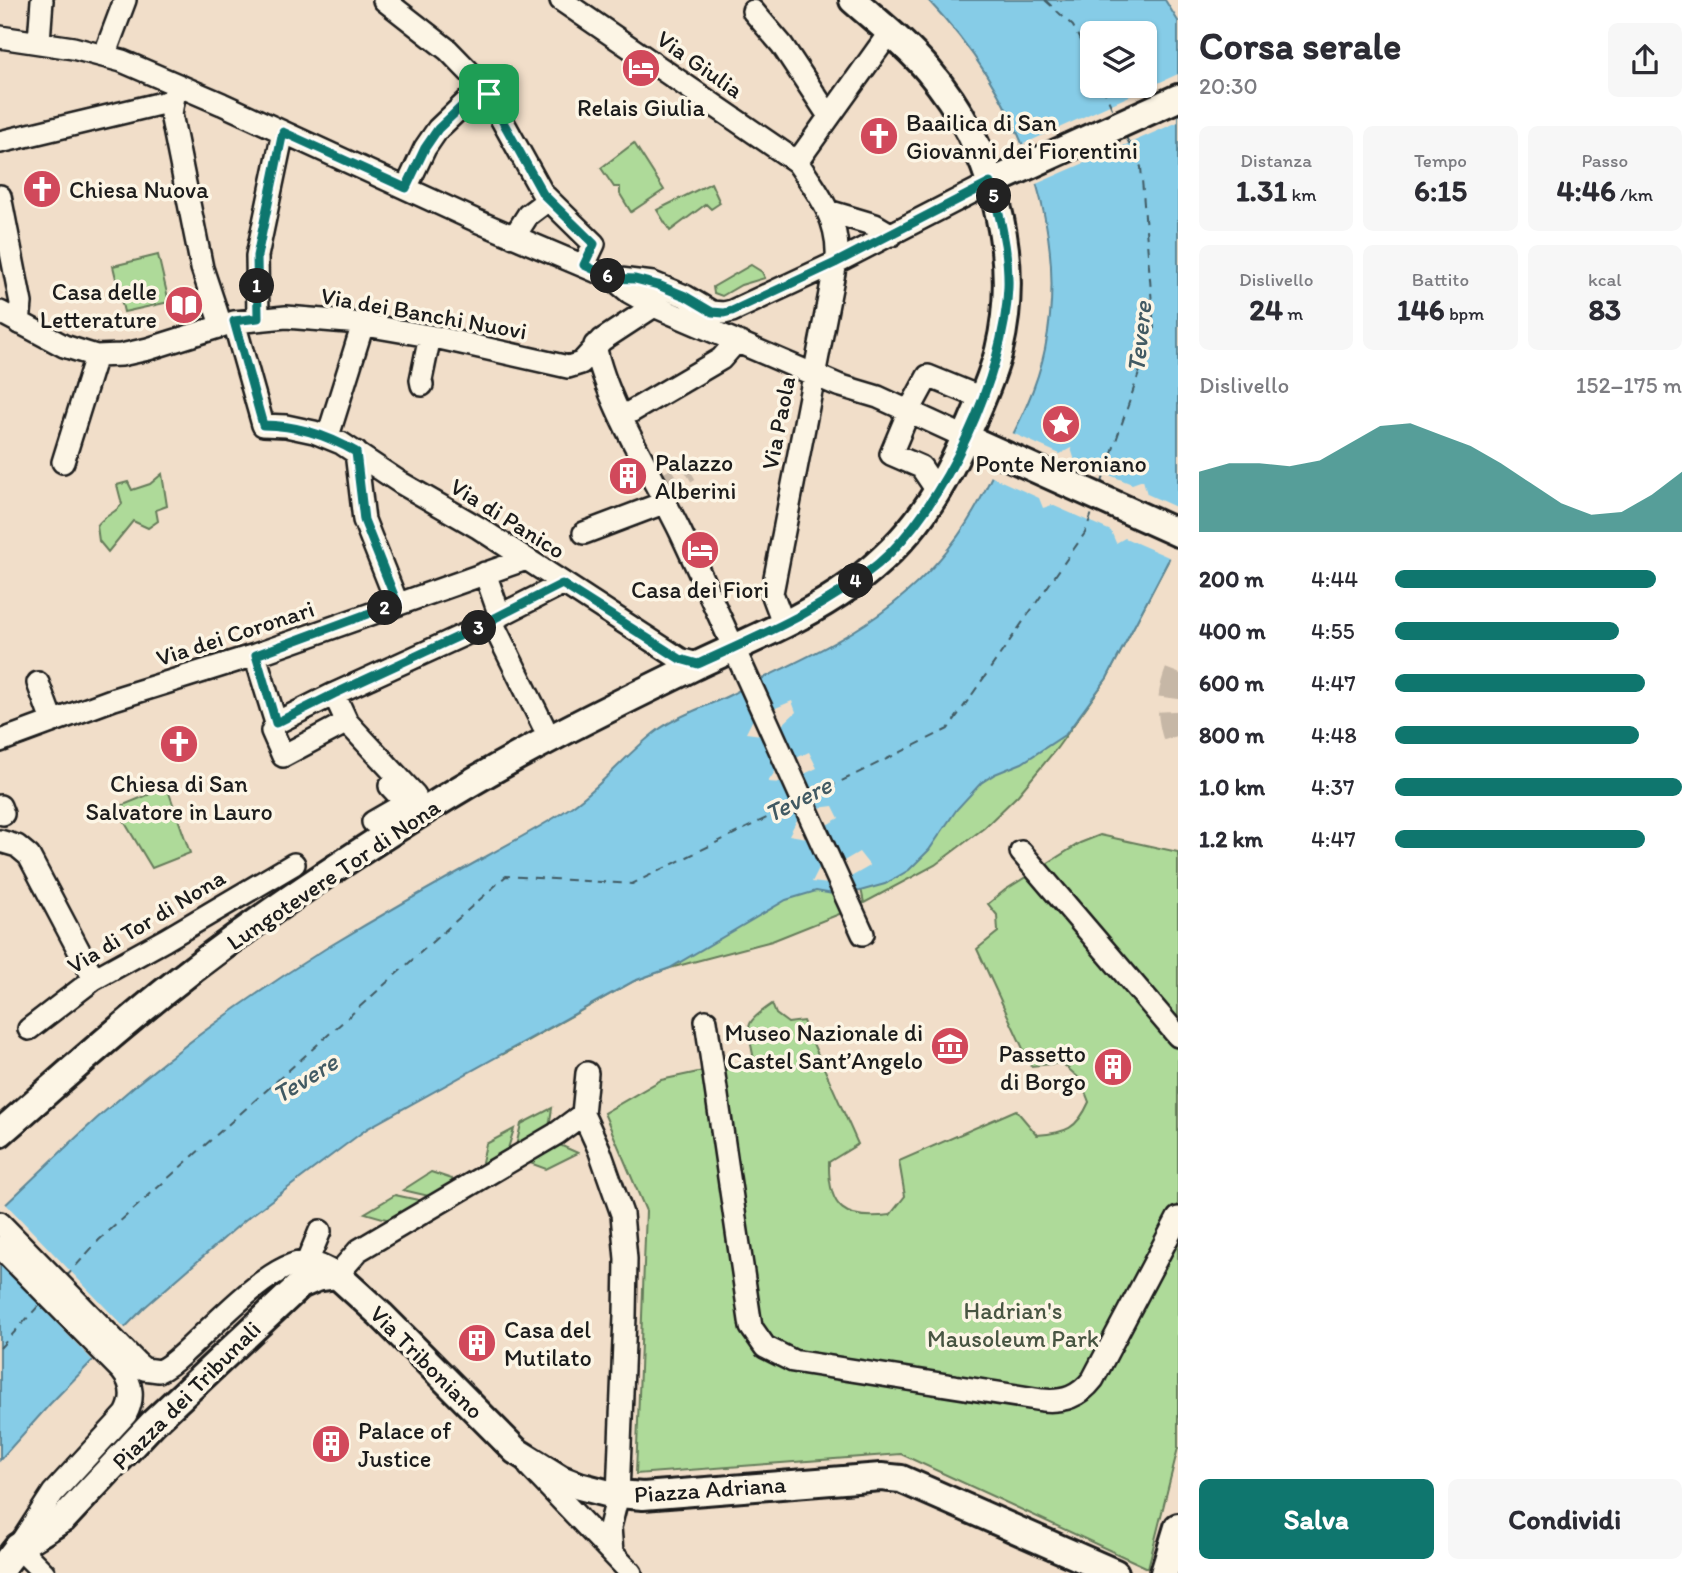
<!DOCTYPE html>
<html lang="it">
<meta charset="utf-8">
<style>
body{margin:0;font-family:Itim,sans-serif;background:#f7f7f7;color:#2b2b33;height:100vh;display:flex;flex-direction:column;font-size:26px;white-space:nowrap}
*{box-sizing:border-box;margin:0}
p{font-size:23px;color:#7c7c81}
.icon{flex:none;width:38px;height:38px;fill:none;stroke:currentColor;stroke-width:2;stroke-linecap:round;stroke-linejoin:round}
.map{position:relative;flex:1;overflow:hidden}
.sheet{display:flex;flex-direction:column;background:#fff;width:525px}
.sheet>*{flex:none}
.buttons{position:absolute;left:1080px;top:21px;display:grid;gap:14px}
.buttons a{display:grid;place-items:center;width:77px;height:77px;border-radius:10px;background:#fff;box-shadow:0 2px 5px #0004;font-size:35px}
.pin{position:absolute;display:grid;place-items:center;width:60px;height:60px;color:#fff;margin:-30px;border-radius:14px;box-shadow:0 4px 10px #0006}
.km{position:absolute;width:35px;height:35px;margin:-18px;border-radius:50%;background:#222;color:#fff;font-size:19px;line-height:35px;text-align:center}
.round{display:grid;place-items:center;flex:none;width:74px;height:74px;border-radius:10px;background:#f7f7f7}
.summary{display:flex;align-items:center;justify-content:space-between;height:119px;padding:0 21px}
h1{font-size:38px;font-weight:800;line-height:52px}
.figures{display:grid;grid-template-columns:repeat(3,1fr);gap:10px;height:119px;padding:7px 21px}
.figures div{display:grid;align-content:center;border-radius:10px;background:#f7f7f7;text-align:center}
.figures b{font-size:30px;font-weight:800}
.figures small{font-size:19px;font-weight:400}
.figures p{font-size:19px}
.chart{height:196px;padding:14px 21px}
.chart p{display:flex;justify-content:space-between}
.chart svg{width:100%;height:126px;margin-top:7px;fill:#0f766e;opacity:.7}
.button{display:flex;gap:14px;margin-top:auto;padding:14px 21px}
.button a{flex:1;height:80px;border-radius:10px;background:#0f766e;color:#fff;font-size:28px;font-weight:800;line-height:80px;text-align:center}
.button a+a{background:#f7f7f7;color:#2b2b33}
ul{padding:0 21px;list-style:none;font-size:23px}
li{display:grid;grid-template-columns:112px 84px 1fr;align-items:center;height:52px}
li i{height:18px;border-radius:9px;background:#0f766e}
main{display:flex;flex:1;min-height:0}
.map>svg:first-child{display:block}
.green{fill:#aeda99;stroke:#657b5a;stroke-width:2}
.water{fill:#86cce7;stroke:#5c8696;stroke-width:2;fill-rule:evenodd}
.pier{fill:#f1dec9}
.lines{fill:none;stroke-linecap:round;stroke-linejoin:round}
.ferry{stroke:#415a63;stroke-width:2;stroke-dasharray:9 7;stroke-linecap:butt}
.minor-tunnel{stroke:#c6b7a6;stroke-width:21;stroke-dasharray:21 10;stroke-linecap:butt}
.major-tunnel{stroke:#c6b7a6;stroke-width:26;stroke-dasharray:26 13;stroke-linecap:butt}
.minor-casing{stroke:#1c1c1c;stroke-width:26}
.major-casing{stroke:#1c1c1c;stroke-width:32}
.minor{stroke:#fcf5e5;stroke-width:21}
.major{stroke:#fcf5e5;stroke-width:26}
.route-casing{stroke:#fff;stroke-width:14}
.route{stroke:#0f766e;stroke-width:9}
.labels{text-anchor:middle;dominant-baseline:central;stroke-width:7;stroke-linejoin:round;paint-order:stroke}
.street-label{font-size:24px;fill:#1c1c1c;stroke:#fcf5e5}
.poi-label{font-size:24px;fill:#1c1c1c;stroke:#fcf5e5;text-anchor:start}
.park-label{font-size:24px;fill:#485542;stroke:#fcf5e5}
.water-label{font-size:26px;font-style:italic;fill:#415a63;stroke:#fcf5e5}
</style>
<main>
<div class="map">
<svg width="1178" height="1573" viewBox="0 0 1178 1573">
<rect width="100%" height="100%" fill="#f1dec9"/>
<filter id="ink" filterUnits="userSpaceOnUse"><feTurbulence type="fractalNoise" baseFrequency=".0143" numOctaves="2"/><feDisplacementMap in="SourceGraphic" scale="14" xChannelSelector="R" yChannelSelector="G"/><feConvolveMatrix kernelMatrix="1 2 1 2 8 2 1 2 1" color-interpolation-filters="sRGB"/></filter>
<g filter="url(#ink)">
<path class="green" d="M634 143 664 190 631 212 620 194V187H614L601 168Z
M711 183 720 203 711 209 706 204 670 231 657 210Z
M158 255 169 302 124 312 113 266Z
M751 265 762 272 765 278 741 285 722 296 714 293 713 287Z
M162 474 167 506 156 510 158 521 148 528 133 521 108 552 99 541 97 526C104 515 115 514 122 504L117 485 128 482 132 490 150 484Z
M1168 561 1107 678 1057 748 1018 795 984 828 935 865 864 903 860 884Z
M167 787 190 853 152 868 116 808Z
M1100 835 1178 852V1448L1148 1568 901 1454 636 1474 646 1211 604 1113 661 1080 754 1060C748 1025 741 1025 772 1004L776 1014 788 1023 803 1021 858 1144 829 1162C828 1209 845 1221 890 1215L905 1196 899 1161 1016 1110 1037 1135C1066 1133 1077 1129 1089 1102L1080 1079 1062 1063 1031 1066 977 949 998 932 997 915 988 904 1005 890 1080 843Z
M828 884 842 913 772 941 670 968 634 981 502 1055 766 904Z
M552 1108 548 1134 515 1151 521 1124Z
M514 1129 506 1155 485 1166 482 1162 486 1144Z
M553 1142 578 1153 546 1169 522 1160Z
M431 1172 452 1179 453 1186 433 1197 403 1190Z
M395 1195 423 1201 393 1221 365 1213Z"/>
<path class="water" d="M928 0H1165L1178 21V537L1168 561 1107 678 1066 734 1022 763 995 774 981 783 957 809 929 850 909 870 885 884 860 891 833 894 816 891 786 900 670 968 634 981 368 1128 245 1220 145 1307 50 1404 0 1460V1210C34 1178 68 1144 103 1113 172 1052 247 998 325 949 378 917 432 886 487 856 515 840 545 825 571 807 603 785 627 753 658 730 680 714 706 707 730 695 787 665 841 645 893 604 924 579 954 546 974 511 983 496 990 479 998 464 1017 427 1037 389 1045 349 1071 221 1015 92 928 0ZM1092 33H1144V86H1092Z"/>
<path class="pier" d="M1178 74V122L1034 185 1019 146Z
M1010 432 1060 454 1071 448 1075 461 1132 484 1143 480 1147 494 1178 508V546L1173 559 1125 538 1116 543 1111 531 1052 505 1043 508 1039 498 988 475Z
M756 677 771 710 792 701 796 712 780 727 794 759 809 752 817 768 802 775 817 808 833 806 839 818 825 826 842 862 859 852 870 866 849 878 857 895 835 897 828 884 812 882 820 866 807 838 789 835 798 818 782 783 768 782 776 770 761 735 746 733 753 719 738 686Z
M4 1202 127 1330 95 1363 0 1264V1206Z"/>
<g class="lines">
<path class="ferry" d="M1045 0 1073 26 1092 65
M1102 86 1115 115
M1101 485 1154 329 1141 167 1125 135
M813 795 948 729 1085 533 1093 510
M65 1278 99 1240 506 876 632 884 795 804
M0 1348 42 1302"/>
<path class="minor-tunnel" d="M659 488 690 470"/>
<path class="major-tunnel" d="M1178 673C1168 699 1169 717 1178 743"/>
<g class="minor-casing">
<path id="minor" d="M384 0 448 50 483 86 543 194 594 244 584 265
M561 0 797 162C817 191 839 219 837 257L772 593 784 625
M753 11 782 45 829 116
M0 37 73 48 122 61 222 104 477 221 612 278 653 283 685 296 712 312 724 313 732 311 835 263 990 183
M39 41 42 0
M104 56 125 0
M176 84 171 114 202 268 221 325
M0 142 167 102
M797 162 890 32
M406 188 425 148 438 129 483 86
M0 196 21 303 19 323
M828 211 875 225 892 235
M514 237 528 215 548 200
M612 278 629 292 654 306 838 385 878 397 965 437
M0 312 64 346 96 356 121 355 148 349 234 322 286 317 348 322 435 337 568 367 581 363 602 340 654 306
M258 318 257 256 283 132
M234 322 263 425 286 426 314 432 341 443 401 483 479 528 680 659 698 664
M595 345C607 405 654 477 681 533 743 666 802 800 863 934
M422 385 421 380 430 336
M622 417 721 359 736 342
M328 436 363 324
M356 452 364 520 397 603
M63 462 96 356
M938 492 921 467 891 454 909 411 928 376 982 398
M584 533 666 502
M485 573 500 616
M492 622 543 725
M255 655 276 723
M38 683 52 721
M334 694 492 622 495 618 562 584
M347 722 283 756 272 731 276 723 334 694 347 722 415 795
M0 741 114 699 255 655 526 559
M0 806 3 814
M373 822 406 803 390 786
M0 841 17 846 29 856 94 979
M1021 852 1178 1036
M706 1021 751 1327 765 1347 793 1361 1042 1400C1064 1402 1079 1397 1093 1379L1178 1218
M29 1029 94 979 165 940 294 864
M583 1114 599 1149 622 1214 626 1259 625 1316 618 1495 610 1527 612 1553
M0 1223 137 1363 144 1369 159 1371C171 1366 180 1356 189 1348 214 1325 274 1260 307 1262 318 1263 328 1269 337 1275L359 1250 556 1134 583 1114 587 1073
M0 1247 122 1371C133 1384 134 1399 126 1414L53 1493 18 1547 44 1573
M307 1262 320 1231
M529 1466 631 1573"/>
</g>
<g class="major-casing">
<path id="major" d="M990 183 1178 98
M965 437 1178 533
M0 1133C43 1096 85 1057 129 1021 222 942 325 873 429 808 513 755 603 711 693 667 747 641 803 620 852 584 912 540 943 490 972 422 982 399 993 375 999 350 1022 254 992 145 928 70 906 44 879 23 853 0
M0 1570 18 1547 63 1519 153 1423 300 1285 316 1278 337 1275 381 1315 516 1451 561 1479 579 1486 606 1493 643 1496 881 1477 901 1479 1115 1573
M1164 1573 1178 1527"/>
</g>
<use href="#minor" class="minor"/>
<use href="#major" class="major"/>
</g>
</g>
<g class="lines" filter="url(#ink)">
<g class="route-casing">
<path id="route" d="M483 86 543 194 594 244 584 265 612 278 635 279 658 285 685 296 712 312 724 313 732 311 835 263 990 183C1001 217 1009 252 1008 287 1005 374 944 508 878 564 824 609 762 635 698 664L680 659 562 584 495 618 492 621 334 694 276 723 256 655 397 603 364 520 356 452C327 435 298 425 263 425L234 321 258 318 257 256 283 132 406 188 425 148 438 129Z"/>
</g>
<use href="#route" class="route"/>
</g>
<defs>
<g id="hotel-disc" transform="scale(2.0125)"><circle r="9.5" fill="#d1495b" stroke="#fcf5e5"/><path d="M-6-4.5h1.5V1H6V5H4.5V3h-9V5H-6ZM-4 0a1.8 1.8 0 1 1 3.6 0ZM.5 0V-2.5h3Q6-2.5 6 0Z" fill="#fff"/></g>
<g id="church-disc" transform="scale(2.0125)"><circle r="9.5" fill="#d1495b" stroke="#fcf5e5"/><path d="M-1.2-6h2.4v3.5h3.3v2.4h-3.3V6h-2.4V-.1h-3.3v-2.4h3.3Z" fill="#fff"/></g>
<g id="library-disc" transform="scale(2.0125)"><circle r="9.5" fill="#d1495b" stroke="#fcf5e5"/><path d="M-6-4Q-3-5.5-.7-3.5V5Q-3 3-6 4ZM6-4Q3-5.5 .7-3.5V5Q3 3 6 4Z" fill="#fff"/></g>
<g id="sight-disc" transform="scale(2.0125)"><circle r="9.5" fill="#d1495b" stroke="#fcf5e5"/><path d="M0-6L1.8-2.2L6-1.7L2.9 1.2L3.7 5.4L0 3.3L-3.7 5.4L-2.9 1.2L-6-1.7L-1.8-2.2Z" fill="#fff"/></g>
<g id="building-disc" transform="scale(2.0125)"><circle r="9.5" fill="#d1495b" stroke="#fcf5e5"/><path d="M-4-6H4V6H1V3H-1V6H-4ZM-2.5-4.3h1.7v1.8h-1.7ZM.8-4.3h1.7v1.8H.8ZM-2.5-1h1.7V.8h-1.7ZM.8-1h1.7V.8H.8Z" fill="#fff"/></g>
<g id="museum-disc" transform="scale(2.0125)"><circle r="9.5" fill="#d1495b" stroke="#fcf5e5"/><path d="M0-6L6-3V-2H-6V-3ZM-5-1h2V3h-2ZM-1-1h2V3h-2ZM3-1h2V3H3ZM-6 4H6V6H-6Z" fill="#fff"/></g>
</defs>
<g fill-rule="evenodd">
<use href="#hotel-disc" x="641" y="68"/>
<use href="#church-disc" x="879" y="136"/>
<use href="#church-disc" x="42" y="189"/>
<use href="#library-disc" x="184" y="305"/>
<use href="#sight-disc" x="1061" y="424"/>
<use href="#building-disc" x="628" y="476"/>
<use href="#hotel-disc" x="700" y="550"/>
<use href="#church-disc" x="179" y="744"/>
<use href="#museum-disc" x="950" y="1046"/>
<use href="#building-disc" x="1113" y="1067"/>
<use href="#building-disc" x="477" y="1343"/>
<use href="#building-disc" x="331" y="1444"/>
</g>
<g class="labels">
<g class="street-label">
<text transform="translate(700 64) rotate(35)">Via Giulia</text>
<text transform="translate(424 313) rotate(10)">Via dei Banchi Nuovi</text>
<text transform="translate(778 423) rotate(-79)">Via Paola</text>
<text transform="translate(508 518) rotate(32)">Via di Panico</text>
<text transform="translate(235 633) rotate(-18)">Via dei Coronari</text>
<text transform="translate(333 874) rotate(-34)">Lungotevere Tor di Nona</text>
<text transform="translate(146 921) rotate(-31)">Via di Tor di Nona</text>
<text transform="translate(427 1362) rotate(45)">Via Triboniano</text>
<text transform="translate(186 1395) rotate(-45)">Piazza dei Tribunali</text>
<text transform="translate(710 1489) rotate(-4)">Piazza Adriana</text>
</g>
<g class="poi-label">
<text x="641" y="107" text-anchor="middle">Relais Giulia</text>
<text x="906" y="122">Baailica di San<tspan x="906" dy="28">Giovanni dei Fiorentini</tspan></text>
<text x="69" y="189">Chiesa Nuova</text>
<text x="157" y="291" text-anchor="end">Casa delle<tspan x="157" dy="28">Letterature</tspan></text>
<text x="655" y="462">Palazzo<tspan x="655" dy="28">Alberini</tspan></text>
<text x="1061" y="463" text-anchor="middle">Ponte Neroniano</text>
<text x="700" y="589" text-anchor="middle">Casa dei Fiori</text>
<text x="179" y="783" text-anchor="middle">Chiesa di San<tspan x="179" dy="28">Salvatore in Lauro</tspan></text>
<text x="923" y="1032" text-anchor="end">Museo Nazionale di<tspan x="923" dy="28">Castel Sant’Angelo</tspan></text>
<text x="1086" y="1053" text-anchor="end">Passetto<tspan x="1086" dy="28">di Borgo</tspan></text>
<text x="504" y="1329">Casa del<tspan x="504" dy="28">Mutilato</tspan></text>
<text x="358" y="1430">Palace of<tspan x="358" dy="28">Justice</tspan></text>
</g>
<g class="park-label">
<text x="1013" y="1310">Hadrian's<tspan x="1013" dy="28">Mausoleum Park</tspan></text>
</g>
<g class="water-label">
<text transform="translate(1139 337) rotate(-84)">Tevere</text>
<text transform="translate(798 799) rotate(-27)">Tevere</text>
<text transform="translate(305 1078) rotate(-32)">Tevere</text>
</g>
</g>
</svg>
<div class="buttons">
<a><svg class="icon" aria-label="layers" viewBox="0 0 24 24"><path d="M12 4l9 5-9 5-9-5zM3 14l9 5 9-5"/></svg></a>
</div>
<div class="pin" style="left:489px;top:94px;background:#1e9e55"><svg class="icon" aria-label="arrive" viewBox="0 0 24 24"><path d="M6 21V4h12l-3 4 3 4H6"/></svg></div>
<b class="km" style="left:257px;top:286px">1</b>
<b class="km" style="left:385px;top:608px">2</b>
<b class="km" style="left:479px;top:628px">3</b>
<b class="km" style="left:856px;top:581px">4</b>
<b class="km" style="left:994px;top:196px">5</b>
<b class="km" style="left:608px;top:276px">6</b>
</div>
<section class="sheet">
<div class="summary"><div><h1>Corsa serale</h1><p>20:30</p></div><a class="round"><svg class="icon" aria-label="share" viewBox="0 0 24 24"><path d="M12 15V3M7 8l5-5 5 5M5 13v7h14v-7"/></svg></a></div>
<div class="figures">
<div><p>Distanza</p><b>1.31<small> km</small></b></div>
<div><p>Tempo</p><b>6:15</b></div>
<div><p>Passo</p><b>4:46<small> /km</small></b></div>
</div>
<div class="figures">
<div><p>Dislivello</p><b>24<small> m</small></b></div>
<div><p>Battito</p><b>146<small> bpm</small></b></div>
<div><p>kcal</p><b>83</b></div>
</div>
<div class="chart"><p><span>Dislivello</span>152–175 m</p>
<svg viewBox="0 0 160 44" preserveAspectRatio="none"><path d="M0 44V23L10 20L20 20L30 21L40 19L50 13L60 7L70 6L80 10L90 14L100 20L110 27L120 34L130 38L140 37L150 31L160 23V44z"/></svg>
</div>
<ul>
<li><b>200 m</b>4:44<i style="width:91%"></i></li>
<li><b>400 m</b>4:55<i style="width:78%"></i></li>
<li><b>600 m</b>4:47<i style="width:87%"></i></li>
<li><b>800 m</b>4:48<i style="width:85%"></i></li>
<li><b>1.0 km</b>4:37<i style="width:100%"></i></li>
<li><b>1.2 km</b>4:47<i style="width:87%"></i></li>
</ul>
<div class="button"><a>Salva</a><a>Condividi</a></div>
</section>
</main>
